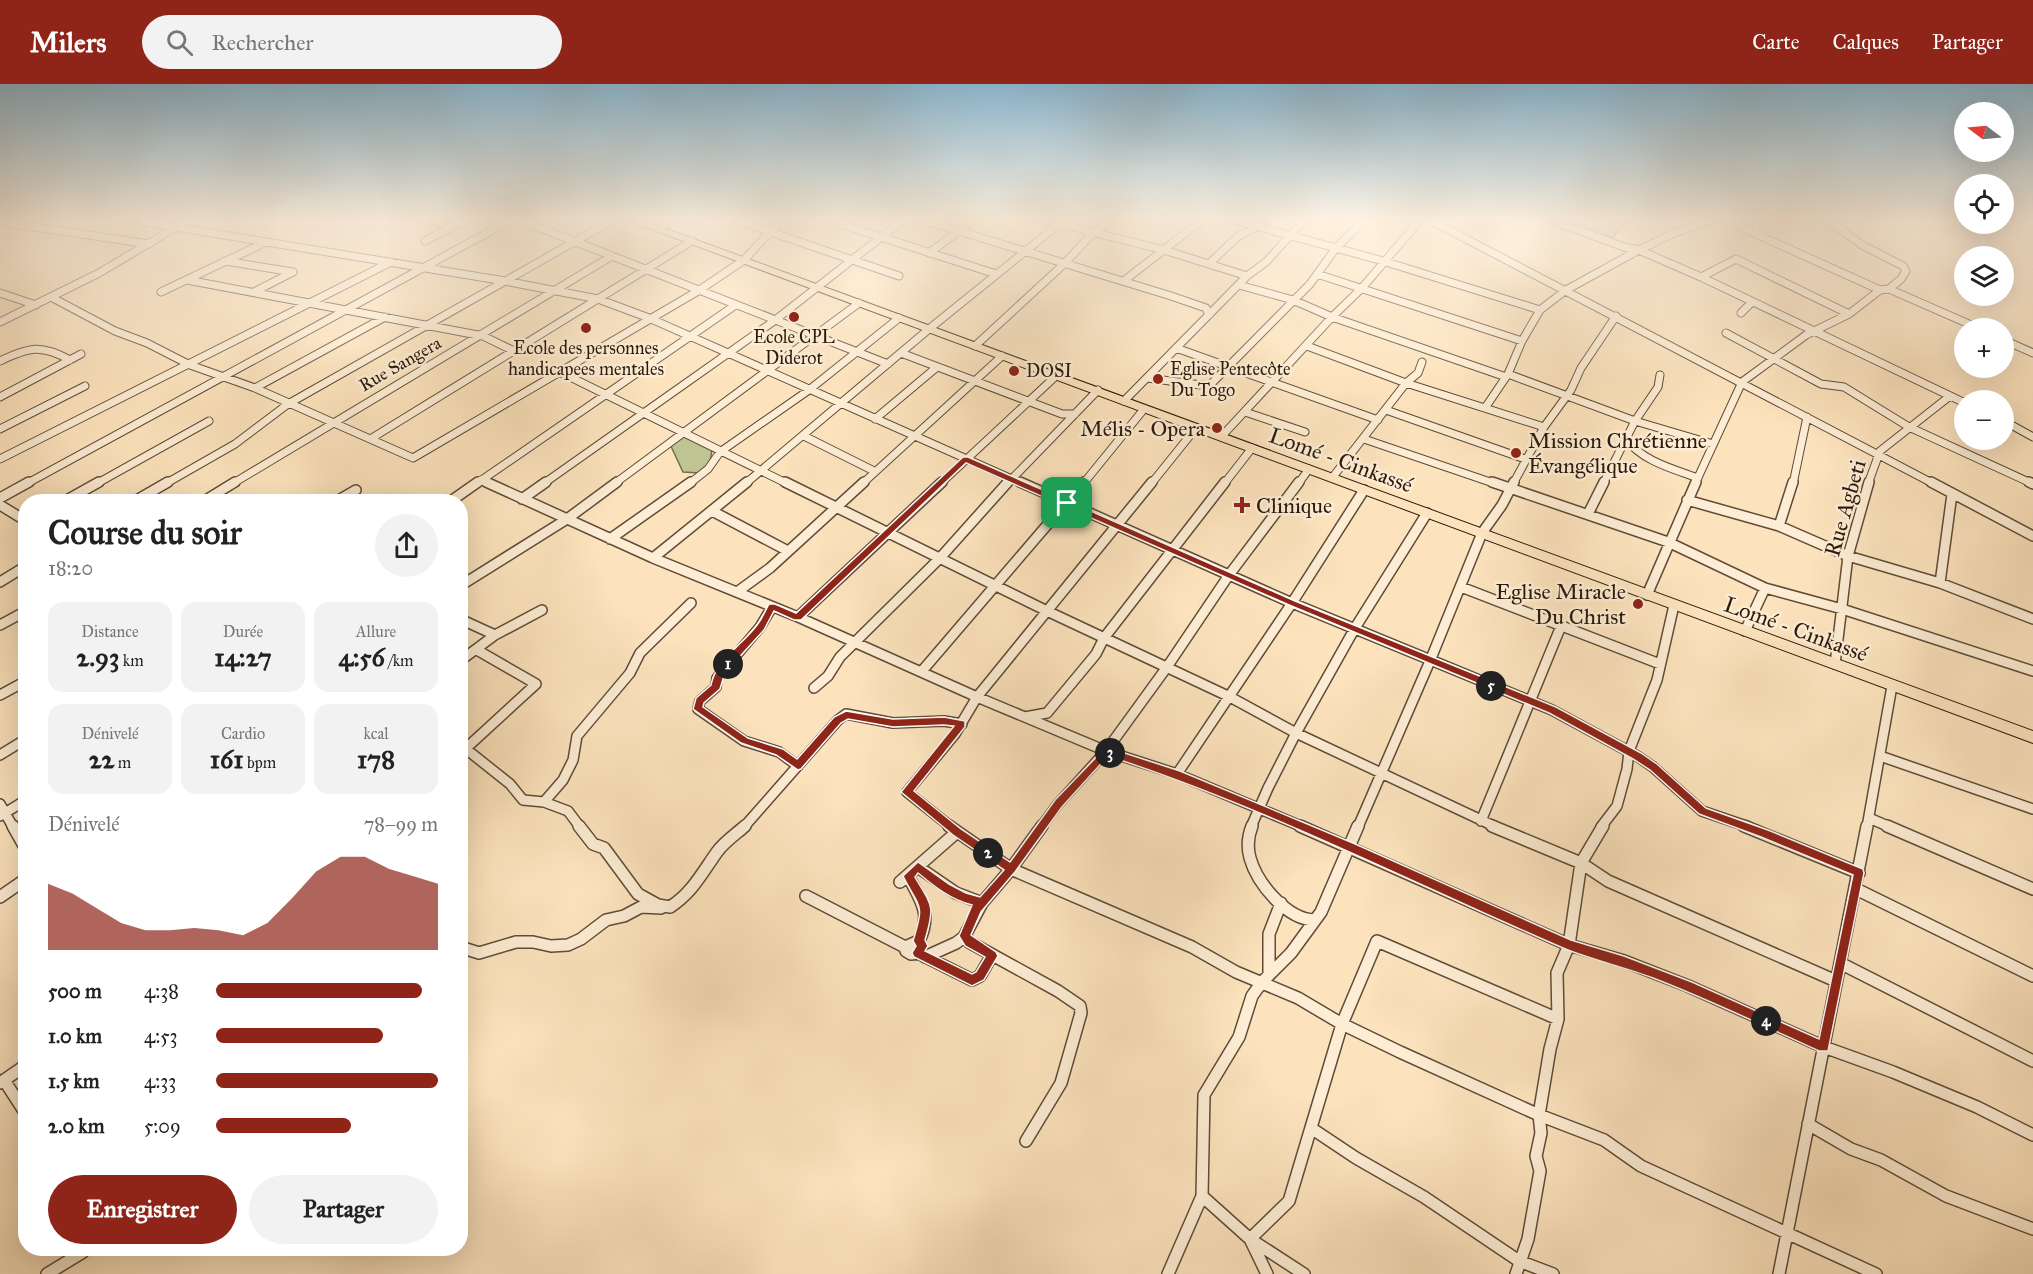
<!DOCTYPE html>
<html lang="fr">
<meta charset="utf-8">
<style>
body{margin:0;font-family:"IM FELL Great Primer",serif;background:#f2f2f2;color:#222;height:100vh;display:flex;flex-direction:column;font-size:22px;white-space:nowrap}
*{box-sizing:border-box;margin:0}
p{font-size:20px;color:#767676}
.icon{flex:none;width:33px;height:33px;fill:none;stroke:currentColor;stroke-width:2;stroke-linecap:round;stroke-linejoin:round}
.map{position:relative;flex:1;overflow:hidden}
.drawer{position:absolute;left:18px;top:410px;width:450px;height:762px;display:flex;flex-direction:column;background:#fff;border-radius:24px;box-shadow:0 6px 24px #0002}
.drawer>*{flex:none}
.needle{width:39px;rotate:286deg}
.buttons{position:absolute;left:1954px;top:18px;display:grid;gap:12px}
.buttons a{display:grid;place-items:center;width:60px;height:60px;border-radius:50%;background:#fff;box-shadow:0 6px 24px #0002;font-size:30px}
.pin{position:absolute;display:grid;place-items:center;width:51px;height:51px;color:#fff;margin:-26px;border-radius:12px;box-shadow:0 3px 9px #0006}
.km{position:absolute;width:30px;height:30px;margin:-15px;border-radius:50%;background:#222;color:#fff;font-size:16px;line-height:30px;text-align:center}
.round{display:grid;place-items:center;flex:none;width:63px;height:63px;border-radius:32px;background:#f2f2f2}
.headline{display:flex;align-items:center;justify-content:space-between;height:102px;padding:0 30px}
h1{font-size:33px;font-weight:800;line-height:45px}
.stats{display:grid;grid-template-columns:repeat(3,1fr);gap:9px;height:102px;padding:6px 30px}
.stats div{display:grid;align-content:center;border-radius:15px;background:#f2f2f2;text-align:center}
.stats b{font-size:26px;font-weight:800}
.stats small{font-size:16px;font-weight:400}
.stats p{font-size:16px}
.chart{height:168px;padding:12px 30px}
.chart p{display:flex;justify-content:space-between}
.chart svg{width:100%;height:108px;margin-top:6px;fill:#8f2418;opacity:.7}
.button{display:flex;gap:12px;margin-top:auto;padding:12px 30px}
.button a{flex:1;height:69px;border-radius:36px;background:#8f2418;color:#fff;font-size:24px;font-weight:800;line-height:69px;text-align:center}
.button a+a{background:#f2f2f2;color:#222}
ul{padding:0 30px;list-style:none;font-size:20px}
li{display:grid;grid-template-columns:96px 72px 1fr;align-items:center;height:45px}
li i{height:15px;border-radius:8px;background:#8f2418}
header{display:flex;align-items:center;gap:36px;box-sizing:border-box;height:84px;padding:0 30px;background:#8f2418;color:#fff}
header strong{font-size:28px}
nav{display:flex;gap:33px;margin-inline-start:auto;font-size:21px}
.search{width:420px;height:54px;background:#f2f2f2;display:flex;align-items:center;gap:15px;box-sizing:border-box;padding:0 21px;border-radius:33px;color:#767676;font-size:22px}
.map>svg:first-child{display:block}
.green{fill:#bec492;stroke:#746e4f;stroke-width:1.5}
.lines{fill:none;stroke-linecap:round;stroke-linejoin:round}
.minor-far2-casing{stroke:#5e4b38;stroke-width:9}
.minor-far1-casing{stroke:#5e4b38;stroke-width:12}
.minor-casing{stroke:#5e4b38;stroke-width:14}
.highway-casing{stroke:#2a180c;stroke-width:2}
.minor-far2{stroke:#fdedd4;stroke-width:7}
.minor-far1{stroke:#fdedd4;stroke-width:9}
.minor{stroke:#fdedd4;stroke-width:11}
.highway{fill:#fce3bd;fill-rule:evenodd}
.route{fill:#8f2418;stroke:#fff;stroke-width:1.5;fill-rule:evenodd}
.poi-dot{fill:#8f2418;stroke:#fdedd4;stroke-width:2}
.labels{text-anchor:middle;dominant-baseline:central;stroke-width:5;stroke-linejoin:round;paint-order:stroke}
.far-poi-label{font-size:18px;fill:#2a180c;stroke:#fdedd4}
.far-street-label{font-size:18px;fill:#2a180c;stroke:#fdedd4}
.poi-label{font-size:22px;fill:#2a180c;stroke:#fdedd4;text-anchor:end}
.street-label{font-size:22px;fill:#2a180c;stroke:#fdedd4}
</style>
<header>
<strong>Milers</strong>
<div class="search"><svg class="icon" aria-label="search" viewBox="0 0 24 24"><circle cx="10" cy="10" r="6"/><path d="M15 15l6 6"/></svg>Rechercher</div>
<nav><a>Carte</a><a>Calques</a><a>Partager</a></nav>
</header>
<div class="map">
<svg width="2033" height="1190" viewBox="0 0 2033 1190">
<rect width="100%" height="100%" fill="#fce3bd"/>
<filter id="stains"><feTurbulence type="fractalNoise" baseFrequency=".00333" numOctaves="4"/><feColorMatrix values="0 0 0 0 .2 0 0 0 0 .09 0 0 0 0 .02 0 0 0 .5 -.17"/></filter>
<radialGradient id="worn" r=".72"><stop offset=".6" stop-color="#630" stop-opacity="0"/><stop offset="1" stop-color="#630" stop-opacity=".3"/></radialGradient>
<path class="green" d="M1564 136H1628L1612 154 1562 138Z
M686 351 712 365 710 380 700 389 683 388 670 360Z"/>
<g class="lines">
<g class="minor-far2-casing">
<path id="minor-far2" d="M132 136 505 197 598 215 649 234 1023 400
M432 136 452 143
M520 136 888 280
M736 136 899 192
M828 136 996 190
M923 136 1171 212 1206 224 1209 231
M1044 136 1164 166 1247 192
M1234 136 1383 177 1540 226
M1430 136 1934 400
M1551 136 1624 163 1639 166 1701 193 1965 319
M1725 136 1880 206
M1755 136 1760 151
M0 138 149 160
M659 145 669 136
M425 157 466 136
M929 169 974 136
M225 177 293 188
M1209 180 1237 153 1258 142
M1317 190 1522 257
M1701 193 1736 175 1849 230
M187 196 483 252 514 267
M1125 196 1202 136
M1239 201 1293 216 1332 233 1506 293
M1889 205 1978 244
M161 208 266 158
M254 208 293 188
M0 209 36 221
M51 213 115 247 147 259 190 281 255 304 413 374 698 207 744 176 781 136
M1741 229 1752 218
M0 238 99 189 188 136
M1726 249 1821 300 1844 303 1909 343 2033 400
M2004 256 2033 269
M975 262 1064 180 1093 149 1111 136
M1307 262 1406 299 1544 343
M1176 264 1378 336
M901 269 1062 330H1075
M0 277C29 263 41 260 70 276
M560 288 788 400
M1508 290 1635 337 1713 360
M1147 294 1209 302 1310 200 1336 164 1364 136
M255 304 385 233
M0 313 81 270
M1124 317 1247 192 1266 178 1304 136
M1485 324 1508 290 1522 257 1540 226 1566 206 1639 166 1674 149 1712 136
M1386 326 1525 375
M1245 328 1305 348
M875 335 937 283
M2004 337 2033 353
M0 345 85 302
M804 352 874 387
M1221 353 1332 233 1362 204 1420 136
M372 354 692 157
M1364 355 1496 400
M1626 355C1642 377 1673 385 1698 394
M0 375 391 178
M1332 394 1406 299 1418 289 1422 278
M481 396 490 400
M26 400 511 136
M96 400 209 337
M165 400 235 360 288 320 613 136
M232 400 612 172
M476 400 734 222
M543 400 774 237 903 136
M614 400 859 219
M689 400 708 385 720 368 809 306 899 234
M745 400 929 245 1064 136
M862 400 1002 272
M940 400 1057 291
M1007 400 1098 306
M1083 400 1144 325
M1151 400 1196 344
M1224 400 1252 364
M1298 400 1309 385
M1513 400 1544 343 1571 306 1581 284 1616 232
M1603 400 1635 337 1658 303 1660 291
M1695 400 1742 298 1806 251 1849 230 1880 206 1889 205 1901 195 1906 187 1903 182 1862 161 1828 136
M1793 400 1807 333
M1868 400 1880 367 1950 312"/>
</g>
<g class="minor-far1-casing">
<path id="minor-far1" d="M486 398 653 474 798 533 977 613 1106 667 1177 690 1303 743
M785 398 1047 527 1230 613 1296 649 1355 544 1427 429
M1020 398 1292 519 1552 626 1637 672 1653 683 1702 727 1749 743
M1492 398 1668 458 1765 504 1842 525 2033 587
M1931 398 2033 452
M2029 398 2033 400
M0 414 29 398
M522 415 546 398
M1687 416 1779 442 1848 472 1940 499 2033 535
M65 417 99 398
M135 417 168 398
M204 417 235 398
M337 417 356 406
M451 417 478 398
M0 421 26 437
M712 427 788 467
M1588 430 1604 398
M1779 442 1793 398
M610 455 691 398
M653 474 747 398
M0 498 26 482
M1940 499 1952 410
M460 502 567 435 617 398
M1461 503 1660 580
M737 508 770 484 864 398
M1647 511 1696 398
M772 523 760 543 717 594 716 603 700 617 698 625 744 657 779 668 798 682
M798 533 942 398
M460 535 495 551
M0 541 26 527
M1745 547 1765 504
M460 577 495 551 542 526
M1835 580 1848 472 1869 398
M922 587 1084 398
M814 604 828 592 840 573 940 474 1008 398
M0 611 26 597
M1025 633 1047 629 1096 570 1104 554 1225 398
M466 665 510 700 523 716 544 718 568 727 580 743
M463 667 536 600 477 566
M0 671 26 655
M1880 672 2033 725
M1177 690 1292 519 1364 406
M544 718 563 696 573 676 577 652 630 589 640 569 691 519
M0 720 13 743
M0 732 26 716
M1869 734 1890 743
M1481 737 1561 542
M744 743 838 636 846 630 893 639 944 637 962 640
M951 743 907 708 955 650 977 613 1152 398
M1041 743 1058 720 1106 667 1167 583 1229 491 1299 398
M1251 743 1268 704 1296 649 1496 743
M1358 743 1430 577 1482 449 1502 421 1514 398
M1601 743 1617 722 1627 685 1629 667 1657 596 1674 521
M1867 743 1892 602"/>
</g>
<g class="minor-casing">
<path id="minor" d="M13 742 26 765
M579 742 593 760 604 764 638 810 658 821 670 823C692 809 702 789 717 768 724 758 736 750 745 742
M949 742 1011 785 1192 863 1236 888 1298 914 1342 940 1400 968 1539 1031 1604 1056 1641 1082 1876 1190
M1252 742C1248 752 1247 763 1250 774 1257 799 1287 836 1315 836
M1300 742 1569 861 1624 877 1688 902 1824 963 1893 988 1977 1023 2033 1051
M1492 742 1581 779 1608 797 1836 897
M1744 742 1859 789
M1887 742 2033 805
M918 783 956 809 982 819 1011 785 1042 742
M900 798 957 748
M1856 805 2033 892
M806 812 905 863 906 867 911 870 918 869 972 896 980 892 992 871
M0 813 26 795
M965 852 969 858 1058 907 1080 922 1081 929 1061 999 1026 1057
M460 863 479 869 516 858H533L551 862 568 861 581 855 606 836 624 832 641 823 661 824
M905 863 919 857C932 829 921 817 908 792
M925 873 956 859 964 853 982 819
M1840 879 2033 977
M1269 891V850L1281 819
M4 996 26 1030
M0 999 26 981
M1808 1040 1851 1065 1881 1076 1946 1112 2033 1145
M1311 1044 1356 1074 1424 1113 1519 1177 1553 1190
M1250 1155 1289 1117 1342 940 1377 857 1558 935
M1251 1157 1267 1190
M47 1190 83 1168 84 1164
M1168 1190 1202 1112
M1304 1190 1250 1155 1202 1112 1204 1011 1239 953 1252 912 1262 898 1291 869 1321 828 1358 742
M1516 1190 1528 1155 1540 1087 1536 1072 1541 1049 1539 1031 1550 965 1558 935 1557 889 1569 861 1581 779 1603 742
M1779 1190 1867 742"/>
</g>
<g class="highway-casing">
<path id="highway" d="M631 136H642L2033 647V659L632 138Z"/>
</g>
<use href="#minor-far2" class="minor-far2"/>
<use href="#minor-far1" class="minor-far1"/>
<use href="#minor" class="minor"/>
<use href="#highway" class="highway"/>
</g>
<linearGradient id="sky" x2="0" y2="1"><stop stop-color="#8bb8d2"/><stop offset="0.45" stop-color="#fef2e1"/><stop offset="1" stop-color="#fef2e1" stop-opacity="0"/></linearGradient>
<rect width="2033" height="302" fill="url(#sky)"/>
<path class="route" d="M963 373H968L1295 517 1556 623 1641 669 1657 680 1706 724 1768 746 1863 785 1864 789 1828 967H1819C1764 942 1710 916 1653 894 1624 883 1592 876 1563 864 1412 799 1265 723 1108 672L1062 723 1015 788 981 828 971 851 996 868 998 872 984 896 972 902 914 873 912 869 916 862 913 857C925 818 920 826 903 792L918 778 949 800 966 809 980 813 1004 786 953 751 901 708 954 642 944 641 893 643 848 635 841 639 801 685 798 686 776 671 741 659 693 625 696 614 711 601C715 577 743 560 757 541 762 535 765 527 769 520H775L796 529ZM966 379 1289 521 1549 629 1633 675 1650 686 1699 730 1761 753 1853 791 1819 955 1692 898 1624 872 1571 856 1353 759 1180 687 1106 663 1055 716 1010 778 961 745 914 707 965 643V637L944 633 893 635 846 627 834 633 797 675 783 665 748 654 703 623 704 619 720 605 725 589 764 546 774 527 794 536H801ZM918 789C935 803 951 816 972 821L959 852 965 862 985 873 976 888 972 890 925 867 928 862 925 856C935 822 933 823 915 793Z"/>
<g class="poi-dot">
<circle cx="794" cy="233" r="6"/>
<circle cx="586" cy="244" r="6"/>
<circle cx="1014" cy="287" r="6"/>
<circle cx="1158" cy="295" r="6"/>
<circle cx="1217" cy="344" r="6"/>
<circle cx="1516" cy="369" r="6"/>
<path d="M1239 412h6v6h6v6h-6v6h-6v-6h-6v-6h6z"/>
<circle cx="1638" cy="520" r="6"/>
</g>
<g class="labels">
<g class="far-poi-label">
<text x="794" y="253">Ecole CPL<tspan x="794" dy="21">Diderot</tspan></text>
<text x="586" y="264">Ecole des personnes<tspan x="586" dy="21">handicapees mentales</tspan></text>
<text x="1170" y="285" text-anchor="start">Eglise Pentecôte<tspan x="1170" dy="21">Du Togo</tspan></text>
<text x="1026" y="287" text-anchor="start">DOSI</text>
</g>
<g class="far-street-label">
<text transform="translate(400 280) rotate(-30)">Rue Sangera</text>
</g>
<g class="poi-label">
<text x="1205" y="344">Mélis - Opera</text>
<text x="1528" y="356" text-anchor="start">Mission Chrétienne<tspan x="1528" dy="25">Évangélique</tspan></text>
<text x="1256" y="421" text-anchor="start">Clinique</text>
<text x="1626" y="507">Eglise Miracle<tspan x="1626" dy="25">Du Christ</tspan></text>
</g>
<g class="street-label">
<text transform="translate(1341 376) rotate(20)">Lomé - Cinkassé</text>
<text transform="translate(1845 424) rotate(-74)">Rue Agbeti</text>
<text transform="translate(1796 545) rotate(20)">Lomé - Cinkassé</text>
</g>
</g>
<rect width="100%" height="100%" filter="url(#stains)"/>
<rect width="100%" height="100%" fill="url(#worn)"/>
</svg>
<div class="buttons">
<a><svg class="needle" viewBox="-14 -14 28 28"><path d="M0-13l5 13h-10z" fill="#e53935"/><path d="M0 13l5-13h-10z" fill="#767676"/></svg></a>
<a><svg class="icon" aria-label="locate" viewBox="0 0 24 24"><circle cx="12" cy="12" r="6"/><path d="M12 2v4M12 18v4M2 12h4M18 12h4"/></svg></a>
<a><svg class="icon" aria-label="layers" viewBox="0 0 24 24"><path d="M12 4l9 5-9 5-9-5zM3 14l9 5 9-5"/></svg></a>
<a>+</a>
<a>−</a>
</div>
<div class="pin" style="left:1067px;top:419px;background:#1e9e55"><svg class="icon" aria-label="arrive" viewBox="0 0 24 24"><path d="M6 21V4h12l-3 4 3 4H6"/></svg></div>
<b class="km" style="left:728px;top:580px">1</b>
<b class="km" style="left:988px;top:769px">2</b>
<b class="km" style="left:1110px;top:669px">3</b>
<b class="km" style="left:1766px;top:937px">4</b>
<b class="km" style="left:1491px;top:602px">5</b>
<section class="drawer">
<div class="headline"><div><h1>Course du soir</h1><p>18:20</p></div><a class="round"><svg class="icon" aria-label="share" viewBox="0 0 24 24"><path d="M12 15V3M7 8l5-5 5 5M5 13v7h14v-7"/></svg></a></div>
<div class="stats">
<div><p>Distance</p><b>2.93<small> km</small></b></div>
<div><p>Durée</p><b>14:27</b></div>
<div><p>Allure</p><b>4:56<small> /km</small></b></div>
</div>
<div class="stats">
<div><p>Dénivelé</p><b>22<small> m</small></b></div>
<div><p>Cardio</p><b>161<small> bpm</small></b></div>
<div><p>kcal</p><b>178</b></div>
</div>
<div class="chart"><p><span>Dénivelé</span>78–99 m</p>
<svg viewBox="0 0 160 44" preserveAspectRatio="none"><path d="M0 44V17L10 21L20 27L30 33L40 36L50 36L60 35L70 36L80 38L90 33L100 23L110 12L120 6L130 6L140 11L150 14L160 17V44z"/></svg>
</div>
<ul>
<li><b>500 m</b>4:38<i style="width:93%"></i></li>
<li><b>1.0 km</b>4:53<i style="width:75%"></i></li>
<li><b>1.5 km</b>4:33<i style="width:100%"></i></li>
<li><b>2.0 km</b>5:09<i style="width:61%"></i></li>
</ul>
<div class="button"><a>Enregistrer</a><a>Partager</a></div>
</section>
</div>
